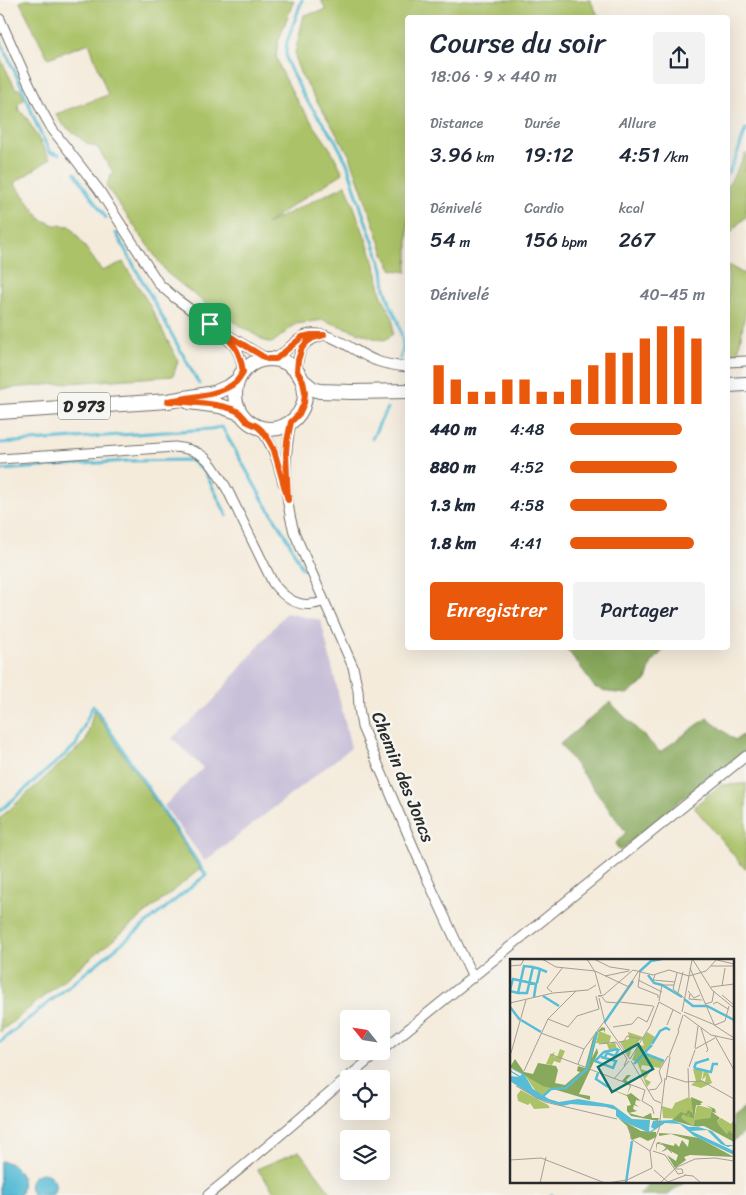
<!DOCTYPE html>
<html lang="fr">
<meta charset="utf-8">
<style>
body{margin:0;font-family:Sriracha,sans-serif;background:#f2f2f3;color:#1f2937;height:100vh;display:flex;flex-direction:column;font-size:19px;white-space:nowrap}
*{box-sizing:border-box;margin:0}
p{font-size:16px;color:#747a83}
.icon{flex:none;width:28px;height:28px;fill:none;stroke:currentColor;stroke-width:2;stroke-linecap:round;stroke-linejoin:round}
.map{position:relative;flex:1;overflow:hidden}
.sheet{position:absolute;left:405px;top:15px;width:325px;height:635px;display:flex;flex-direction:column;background:#fff;border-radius:5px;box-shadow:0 5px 20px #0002}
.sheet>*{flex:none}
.needle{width:32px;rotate:300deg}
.tools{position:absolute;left:340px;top:1010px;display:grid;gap:10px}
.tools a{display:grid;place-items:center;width:50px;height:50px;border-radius:5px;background:#fff;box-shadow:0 5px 20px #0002;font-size:25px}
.pin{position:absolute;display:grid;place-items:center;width:42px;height:42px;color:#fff;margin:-21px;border-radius:10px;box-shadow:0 2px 8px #0006}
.round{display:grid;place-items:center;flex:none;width:52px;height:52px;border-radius:5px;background:#f2f2f3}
.headline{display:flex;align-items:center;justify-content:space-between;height:85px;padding:0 25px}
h1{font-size:28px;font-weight:600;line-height:38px}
.metrics{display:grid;grid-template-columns:repeat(3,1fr);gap:8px;height:85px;padding:5px 25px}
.metrics div{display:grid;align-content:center}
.metrics b{font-size:21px;font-weight:600}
.metrics small{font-size:14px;font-weight:400}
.metrics p{font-size:14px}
.chart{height:140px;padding:10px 25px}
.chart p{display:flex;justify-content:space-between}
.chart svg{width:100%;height:90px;margin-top:5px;stroke:#ea580c;stroke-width:6}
.action{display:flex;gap:10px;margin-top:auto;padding:10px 25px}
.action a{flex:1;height:58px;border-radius:5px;background:#ea580c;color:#fff;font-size:20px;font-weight:600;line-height:58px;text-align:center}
.action a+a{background:#f2f2f3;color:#1f2937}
ul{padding:0 25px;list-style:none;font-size:16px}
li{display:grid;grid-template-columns:80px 60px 1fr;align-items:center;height:38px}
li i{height:12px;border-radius:6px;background:#ea580c}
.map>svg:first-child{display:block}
.industrial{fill:#c8bfd8}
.green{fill:#abc268;stroke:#6b764a}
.forest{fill:#88a85c;stroke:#5a6a44}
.water{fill:#57bcd5;stroke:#417480}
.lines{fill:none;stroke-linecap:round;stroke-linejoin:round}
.stream{stroke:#57bcd5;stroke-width:3}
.street-casing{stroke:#716e69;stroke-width:11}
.primary-casing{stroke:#716e69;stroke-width:16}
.street{stroke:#fff;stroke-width:9}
.primary{stroke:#fff;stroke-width:14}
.route-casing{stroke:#fff;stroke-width:10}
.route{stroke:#ea580c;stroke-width:6}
.labels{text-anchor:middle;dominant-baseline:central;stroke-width:5;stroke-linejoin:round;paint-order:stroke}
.shield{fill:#f6f6f2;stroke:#686867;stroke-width:1}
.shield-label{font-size:16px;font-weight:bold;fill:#2b2b2b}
.street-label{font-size:18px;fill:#2b2b2b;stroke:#f6f6f2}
.inset-river{fill:none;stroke:#57bcd5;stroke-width:2.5}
.inset-road{fill:none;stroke:#a49e95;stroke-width:1}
.view{fill:#0f766e;fill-opacity:0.15;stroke:#0f766e;stroke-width:2.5}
.inset-edge{fill:none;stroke:#2b2b2b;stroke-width:2.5}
</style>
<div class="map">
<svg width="746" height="1195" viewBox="0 0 746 1195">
<rect width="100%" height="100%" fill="#f6f6f2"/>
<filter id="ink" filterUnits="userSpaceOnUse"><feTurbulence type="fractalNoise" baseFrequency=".02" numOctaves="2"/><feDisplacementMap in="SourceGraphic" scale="10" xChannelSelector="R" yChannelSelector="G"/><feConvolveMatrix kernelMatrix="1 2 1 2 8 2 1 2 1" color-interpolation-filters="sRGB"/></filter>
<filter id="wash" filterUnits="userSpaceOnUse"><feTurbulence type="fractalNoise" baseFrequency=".0096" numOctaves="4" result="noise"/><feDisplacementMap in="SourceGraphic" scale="20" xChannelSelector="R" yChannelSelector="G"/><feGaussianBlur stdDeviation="1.12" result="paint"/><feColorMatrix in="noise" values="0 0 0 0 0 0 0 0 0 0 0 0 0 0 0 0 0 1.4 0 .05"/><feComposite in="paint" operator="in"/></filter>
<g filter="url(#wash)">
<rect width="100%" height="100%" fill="#f4ebdb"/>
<path class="industrial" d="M286 613 321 620 351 748 205 861 164 806 203 768 172 738 211 703Z"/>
<path class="green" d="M25 0H294L278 42 276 55 280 68 296 99 331 150 343 173 293 205 266 224 346 185 374 261 381 294 393 319V334L385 340 377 339 323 320 296 324 272 343 265 341 211 308 167 273 106 186 113 172 97 147 88 144 62 124 56 114 108 95 89 43 48 58 20 2Z
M321 0H590L599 17 408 18V261L406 262H407V272L393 270 385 256 350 156 301 75 296 62 295 53 304 15 326 10Z
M0 58 16 89H20L25 99 18 104 19 111 25 115 50 159 14 183 41 219 54 225 70 226 102 271 123 262 149 304 178 361 173 376 69 383 0 389Z
M746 153V217L738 224 728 236V186Z
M728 265 746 275V308L738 353H728Z
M94 710 200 869 0 1032V818L86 741Z
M746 783V870L694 807 720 785 744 784Z
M299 1151 333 1195H277L257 1169Z"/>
<path class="forest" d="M566 648H665L651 664 646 681 627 694 608 692 594 687 585 673Z
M610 702 660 752 707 718 735 740 746 733V750L722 770 712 774 620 851 615 844 626 832 560 744Z
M746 1107V1131L732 1142V1118Z
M652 1181H686L668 1195H639Z"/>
<path class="water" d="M0 1161C18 1162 27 1179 20 1195H0Z
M42 1173C54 1174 59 1185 52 1195H33C26 1185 30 1175 42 1173Z"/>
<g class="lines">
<path class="stream" d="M302 0 287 42 286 53 287 61 290 69 305 98 335 140 347 163 362 211 383 269 385 288 390 304 398 321 402 338 403 349 400 359
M0 40 21 85 38 128 50 152 59 154
M75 173 106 218
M728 173 736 157 746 129
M116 233 199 384
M372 439 387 408
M0 443 210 429 222 427 263 500 286 536 302 568
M0 470 126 461 191 460 205 472 227 516
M0 811 76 745 93 705 206 875 0 1042
M551 1195H552"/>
</g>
</g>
<g filter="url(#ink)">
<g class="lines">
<g class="street-casing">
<path id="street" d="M0 19 27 80 42 111 52 129 99 190 159 284 175 298 210 324 267 359
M229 341C239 349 241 359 243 372
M276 359C284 353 298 338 306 335 330 328 356 354 377 361 387 365 397 366 408 367
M728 362 746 361
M297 371C298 354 300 342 319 337
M291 422C284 458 284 497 294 532L353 667 358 690 359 708 362 727 425 874 473 978
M260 428C274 448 277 459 283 483
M0 459 175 447C207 450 212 464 227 489L273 583C282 595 296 607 313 604 317 604 321 602 324 601
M381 1051 746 756
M208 1195C267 1148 322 1098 380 1051"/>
</g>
<g class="primary-casing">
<path id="primary" d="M235 394a35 35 0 1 1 70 0a35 35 0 1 1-70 0Z
M303 381 313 389 320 391 352 392 408 391
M728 385 746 384
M189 402 220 406 240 413
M0 412 168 401 214 393 230 386 238 380"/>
</g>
<use href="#street" class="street"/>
<use href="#primary" class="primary"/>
</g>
</g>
<g class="lines" filter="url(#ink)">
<g class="route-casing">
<path id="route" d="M210 324 267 359H276L302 337 311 335H324L313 338 307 342 302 348 298 360 297 371 303 381 305 392 304 403 299 414 291 422 287 441 286 453 288 500 274 450C270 442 265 432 258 427 255 425 252 424 248 422 245 419 243 416 240 413 227 403 185 402 168 401 188 397 220 396 236 382 239 379 241 375 243 372 239 344 230 341 210 324Z"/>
</g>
<use href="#route" class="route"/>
</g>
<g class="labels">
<rect class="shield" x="58" y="392.5" width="52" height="27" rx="4"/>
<g class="shield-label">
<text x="84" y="406">D 973</text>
</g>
<g class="street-label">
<text transform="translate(403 777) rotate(68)">Chemin des Joncs</text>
</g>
</g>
<g transform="translate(510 959)">
<rect width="224" height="224" fill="#f4ebdb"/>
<path d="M89 72 101 77 99 85 105 83 107 90 99 91 97 85 86 84ZM118 73 133 78 122 89 119 98 110 83 119 80ZM137 73 145 78 136 95 154 102 150 109 132 106 131 110 140 113 135 120 141 123 137 128 127 103 122 101 128 85 134 87 132 80ZM50 90 55 92 50 104 44 102 42 106 36 105 40 96 45 93 43 97 47 98ZM183 110 193 111 191 121 195 123 196 117 192 121 194 111 198 113 202 124 191 129 181 126 186 122ZM14 115 41 130 38 134 33 136 27 134ZM11 131 38 146 40 149 24 150 20 144 18 146 8 142 7 136ZM179 138 184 143 182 159 184 160 187 146 202 150 200 159 184 163 183 167 172 160 153 159 152 147 162 150 165 144ZM211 159 221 165 224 161V177L219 173 217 175 209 166 207 162Z" fill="#abc268"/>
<path d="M95 65 92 68 95 69V75L94 71 88 73 82 99 87 89 88 94 69 135 80 137V141L33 127 0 108 5 100 14 113 23 115 28 104 46 107 48 111 45 124 55 126 70 113 67 112 68 107 75 109 83 79 88 72ZM117 116H121L116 121 121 127 117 136 121 134 131 142 126 141 125 145 129 148 124 146 123 150 127 152 119 154 133 158 141 154 142 159H149L148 162 121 157 117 152V147L121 146 117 137 100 130 117 136 120 127 112 122ZM181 138 193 143 190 145 192 146H186L184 160 178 157 181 154 177 156 178 158 173 155 171 159 183 167 185 161 200 159 202 150 196 146 205 150 206 154 202 153 210 159 207 162 209 166 217 175 219 172H223L219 173 224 175V183L194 167H182L162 161 171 153 176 155 178 151 183 154ZM108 159 131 172 146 173V178L138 182 130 178 122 181 117 167ZM149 174 165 175 189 179 224 198 180 196 174 198 176 201 165 209 157 196 166 202 168 196 157 190 156 191 151 193 156 189 151 184 147 185V192L146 185 148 183 164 187 165 184 169 188 172 181 178 188 179 181 161 175 149 177Z" fill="#88a85c"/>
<path d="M0 109 6 111 14 115 23 130 39 140 49 143 68 140 103 146 122 160 140 161 139 173 144 170 141 168 143 162 163 161 179 168 193 167 188 168 202 172 216 186H224L218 188 211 185 197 171 181 172 224 192V196L184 177 170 165 155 164 140 174 114 163 106 157V151L96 148 61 145 52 147 27 140 0 122V117L9 118 1 113 0 111 10 117 12 115Z" fill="#57bcd5"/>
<path class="inset-river" d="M129 13 141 2 152 0M138 16 144 24 152 26 172 38M27 24 30 10 37 13M0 31 3 20 26 25 24 38M0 32 8 34 14 7 23 8M8 34H17L23 8 30 10M33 37 49 47M174 40 183 47H197L224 61M0 48 10 61M11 61 31 73M94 64 123 22M142 85 150 72 156 69 160 71M136 95 154 102M91 98 106 102 103 109 85 102 94 93 108 90M95 98 97 94 105 97 109 90M124 105 142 86M184 109 201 113 203 105H208M184 109 186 104 199 100M88 114 86 120 98 128M32 138 41 130 56 129 77 110 87 73M116 224 122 182"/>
<path class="inset-road" d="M32 0 46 8 85 12 119 28M77 0 85 13 91 35M84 0 100 8 120 11M183 1 202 31 224 49M207 1 224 5M0 7 11 6 14 0M201 7H224M180 9 204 65M123 11 143 16 159 11M159 11 179 17 196 12 207 0M130 13 128 28 148 36V39M167 14 163 30 174 39M145 16 143 21 165 23M95 17 119 12M179 17 182 1M128 21 152 33M212 27 215 9M201 28 224 25M178 32 184 39 190 36M42 33 37 29 53 8M168 34 173 13M180 35 179 40 192 41M212 36 224 46M92 37H88L94 36 123 11M92 38 96 43 108 44 128 13M89 39 95 64 120 100M149 42 152 26H164M110 43 143 47M149 43 171 55M0 44 43 34 78 31 86 26M195 45 202 43 204 32M203 45 207 43 218 50M172 53 179 17M174 53 205 66 215 62 219 47M174 56 201 76 224 81M38 60 58 68 67 57 89 50 86 37M157 66 163 51M204 66 224 79M103 68 122 65 128 58 137 63 144 47M191 69 198 91 196 93M168 72 173 56M31 74 74 90 93 64M205 77 224 111M109 83 114 82 117 77 131 80M89 85 106 83 117 100 114 107M185 89 188 67M185 90 205 79M1 94 16 41M40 95 75 108M159 98 169 72M120 100 140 67 149 43M121 102 144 141 151 144M68 105 74 90M179 108 185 91M178 109 179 138M79 110 135 131 132 142 142 148 144 155M14 112 38 60 66 32M157 117 176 123 192 122 224 140M104 120 119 102M156 121 160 98M6 127 35 143 107 160M139 131 146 130 152 122 149 112 158 97M120 170 121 180 140 192M147 184 154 186 162 194M143 192 155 196 168 215 173 214 172 210H166M0 201 31 199 95 224M144 211 158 223 176 216M174 216 183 217 191 224M30 224 36 198M97 224 117 221 142 209 140 192 149 170 155 119M150 224 167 208 185 200 205 199 224 202"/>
<path class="view" d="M128 85 143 110 102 133 88 108Z"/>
<rect width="224" height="224" class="inset-edge"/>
</g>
</svg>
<div class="tools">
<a><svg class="needle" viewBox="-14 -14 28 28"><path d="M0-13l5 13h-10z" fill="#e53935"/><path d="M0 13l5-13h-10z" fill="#747a83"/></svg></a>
<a><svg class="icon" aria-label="locate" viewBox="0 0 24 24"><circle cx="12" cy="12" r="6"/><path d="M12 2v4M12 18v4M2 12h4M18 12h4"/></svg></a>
<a><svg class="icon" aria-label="layers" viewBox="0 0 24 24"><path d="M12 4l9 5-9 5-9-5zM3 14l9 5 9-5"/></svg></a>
</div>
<div class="pin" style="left:210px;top:324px;background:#1e9e55"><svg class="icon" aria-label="arrive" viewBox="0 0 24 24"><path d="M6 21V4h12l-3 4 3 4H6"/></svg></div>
<section class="sheet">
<div class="headline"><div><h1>Course du soir</h1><p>18:06 · 9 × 440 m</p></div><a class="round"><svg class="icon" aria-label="share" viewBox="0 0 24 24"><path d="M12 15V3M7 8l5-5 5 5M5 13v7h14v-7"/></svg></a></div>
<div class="metrics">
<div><p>Distance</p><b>3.96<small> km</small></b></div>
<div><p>Durée</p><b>19:12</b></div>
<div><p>Allure</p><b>4:51<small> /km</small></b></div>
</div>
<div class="metrics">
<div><p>Dénivelé</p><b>54<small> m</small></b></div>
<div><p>Cardio</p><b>156<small> bpm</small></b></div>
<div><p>kcal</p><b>267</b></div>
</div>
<div class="chart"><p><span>Dénivelé</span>40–45 m</p>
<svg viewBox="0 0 160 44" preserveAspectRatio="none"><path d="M5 44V25M15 44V32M25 44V38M35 44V38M45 44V32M55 44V32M65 44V38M75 44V38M85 44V32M95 44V25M105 44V19M115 44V19M125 44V12M135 44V6M145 44V6M155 44V12"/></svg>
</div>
<ul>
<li><b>440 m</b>4:48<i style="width:83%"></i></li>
<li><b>880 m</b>4:52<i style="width:79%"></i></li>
<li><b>1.3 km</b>4:58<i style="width:72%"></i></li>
<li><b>1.8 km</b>4:41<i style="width:92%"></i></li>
</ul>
<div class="action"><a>Enregistrer</a><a>Partager</a></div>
</section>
</div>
